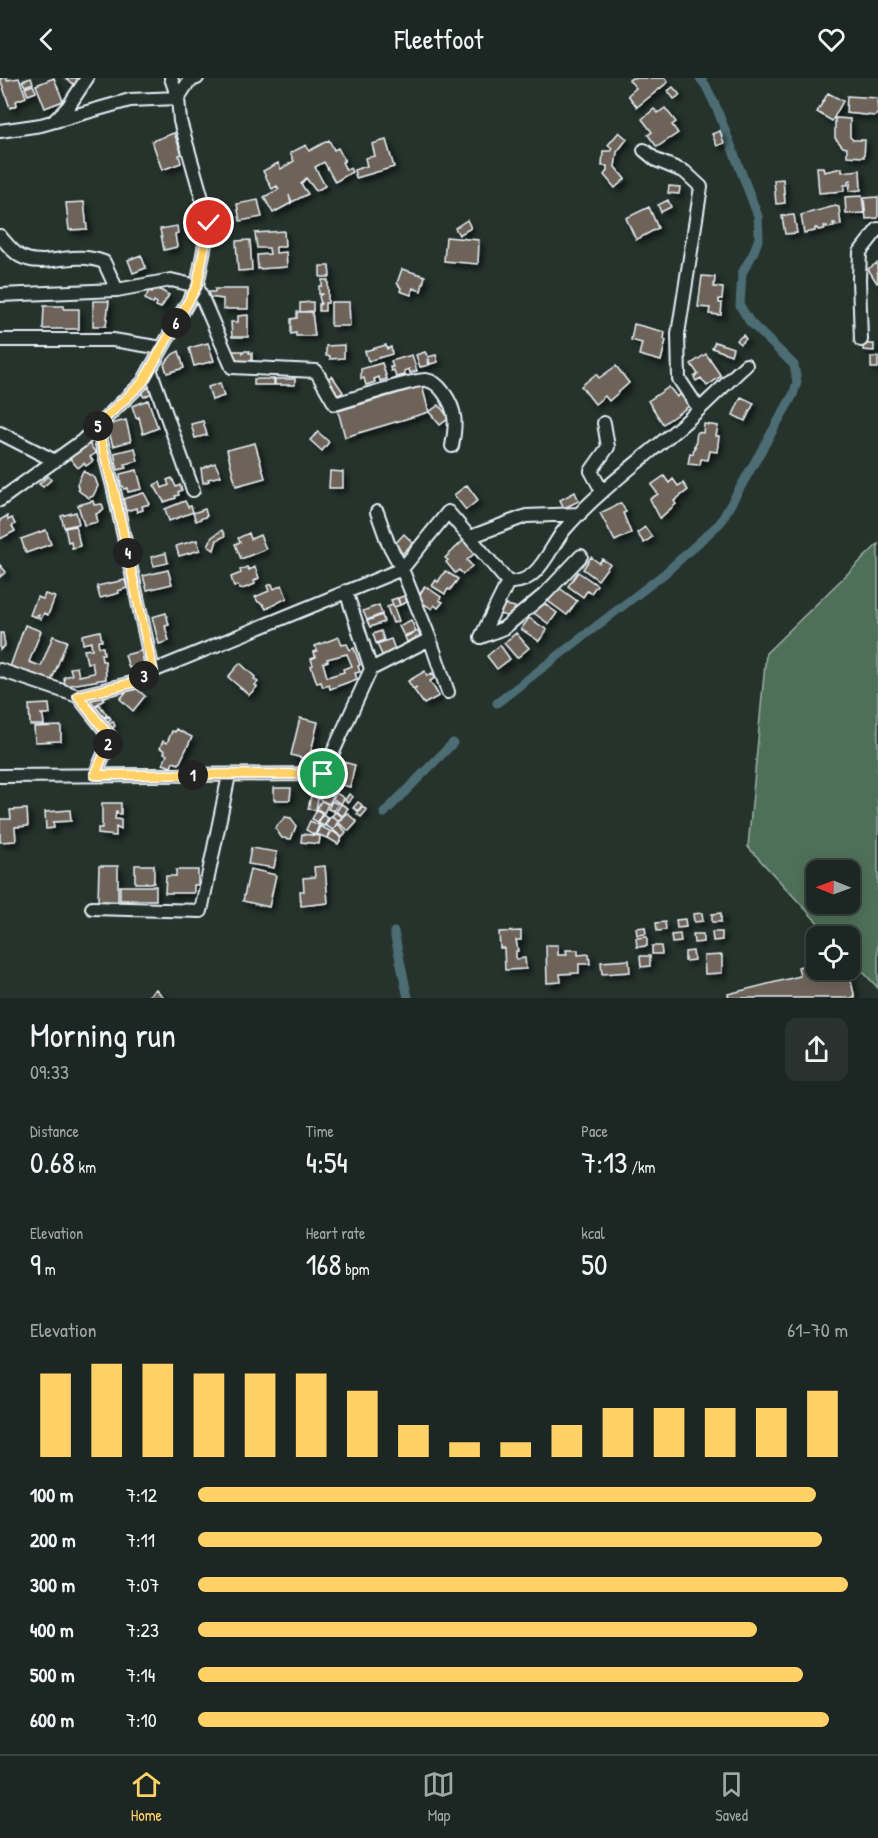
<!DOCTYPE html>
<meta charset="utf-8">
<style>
body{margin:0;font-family:"Patrick Hand",sans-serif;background:#29322f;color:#f1f3f6;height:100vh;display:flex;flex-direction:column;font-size:22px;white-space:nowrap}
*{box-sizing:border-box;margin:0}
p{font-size:20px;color:#a0a5a5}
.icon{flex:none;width:33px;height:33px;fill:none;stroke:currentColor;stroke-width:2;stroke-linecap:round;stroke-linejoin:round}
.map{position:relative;height:920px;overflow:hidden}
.drawer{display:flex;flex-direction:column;background:#1c2622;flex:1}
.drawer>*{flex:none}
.needle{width:39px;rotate:271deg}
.controls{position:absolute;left:806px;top:782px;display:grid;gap:12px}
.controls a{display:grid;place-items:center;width:54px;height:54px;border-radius:12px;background:#1c2622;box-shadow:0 3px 15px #0003,0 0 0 2px #3a4340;font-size:30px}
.pin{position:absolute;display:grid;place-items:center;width:51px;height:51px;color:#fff;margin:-26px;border:3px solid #fff;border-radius:50%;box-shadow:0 2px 6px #0007}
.km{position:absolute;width:30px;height:30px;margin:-15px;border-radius:50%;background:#222;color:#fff;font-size:16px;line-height:30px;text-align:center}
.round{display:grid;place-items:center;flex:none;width:63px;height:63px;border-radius:12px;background:#29322f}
.headline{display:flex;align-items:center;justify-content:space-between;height:102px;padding:0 30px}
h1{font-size:33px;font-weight:600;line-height:45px}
.figures{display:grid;grid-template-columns:repeat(3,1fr);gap:9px;height:102px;padding:6px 30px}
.figures div{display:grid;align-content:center}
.figures b{font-size:30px;font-weight:600}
.figures small{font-size:16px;font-weight:400}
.figures p{font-size:16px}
.chart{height:168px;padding:12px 30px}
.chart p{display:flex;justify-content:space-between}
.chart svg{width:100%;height:108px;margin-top:6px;stroke:#ffd166;stroke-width:6}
ul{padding:0 30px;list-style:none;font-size:20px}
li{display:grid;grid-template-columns:96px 72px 1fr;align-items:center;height:45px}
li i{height:15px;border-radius:8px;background:#ffd166}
header{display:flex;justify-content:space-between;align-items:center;height:78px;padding:0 30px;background:#1c2622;font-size:27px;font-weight:600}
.tab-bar{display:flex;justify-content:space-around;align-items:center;height:84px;border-top:2px solid #3a4340;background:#1c2622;font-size:16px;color:#a0a5a5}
.tab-bar a{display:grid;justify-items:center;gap:3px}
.tab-bar .current{color:#ffd166}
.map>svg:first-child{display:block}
.green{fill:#507059;stroke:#9cb0a8;stroke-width:1.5;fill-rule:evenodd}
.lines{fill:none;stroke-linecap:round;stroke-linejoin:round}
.canal{stroke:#4c6d73;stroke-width:9}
.building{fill:#6e6458;stroke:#e8f1f8;stroke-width:1.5;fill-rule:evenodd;filter:url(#shadow)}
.minor-casing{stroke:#e8f1f8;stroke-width:16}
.minor{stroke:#26332d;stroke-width:12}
.route-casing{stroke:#fff;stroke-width:12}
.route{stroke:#ffd166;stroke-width:8}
</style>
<header><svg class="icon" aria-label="back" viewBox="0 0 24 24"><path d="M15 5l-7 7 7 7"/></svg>Fleetfoot<svg class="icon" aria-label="heart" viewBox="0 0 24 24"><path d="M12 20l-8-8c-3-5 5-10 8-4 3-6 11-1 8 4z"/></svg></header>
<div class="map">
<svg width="878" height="920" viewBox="0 0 878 920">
<defs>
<filter id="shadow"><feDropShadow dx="4" dy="4" stdDeviation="3" flood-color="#0009"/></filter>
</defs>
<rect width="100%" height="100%" fill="#26332d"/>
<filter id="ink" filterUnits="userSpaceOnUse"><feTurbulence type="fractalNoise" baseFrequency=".0167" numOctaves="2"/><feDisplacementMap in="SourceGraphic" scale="12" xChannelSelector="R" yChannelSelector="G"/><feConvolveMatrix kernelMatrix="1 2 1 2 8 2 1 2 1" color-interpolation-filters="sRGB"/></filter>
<g filter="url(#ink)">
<path class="green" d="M878 466V910L849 879V858H830L748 769 766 575ZM816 792H849V825H816Z"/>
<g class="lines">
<path class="canal" d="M497 625 664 496 720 445 793 317 797 304 794 287 750 244 740 228 742 195 753 176 759 160 758 138 717 31 706 8 700 0
M384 735 453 665
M394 854 408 920"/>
</g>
<path class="building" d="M0 0H7V2L19 0 26 19 16 23 17 27 10 30Z
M31 0 33 5 25 8 22 3Z
M54 0 63 23 45 30 36 7Z
M65 0H80L75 7Z
M632 0H665L668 4 637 29 628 17 636 10 629 2Z
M33 7 36 14 28 17 25 10Z
M673 9 680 17 674 21 668 13Z
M828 15 843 23 832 43 817 34Z
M847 18 877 20 878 35 875 38 846 35Z
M665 30 676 44 672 47 678 55 657 69 648 57 652 54 642 41 654 31 658 35Z
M835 40 850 41V59L853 62H865L864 79 847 78V70L843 69 835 60Z
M720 53 724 65 717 68 712 56Z
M619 54 627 61 617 74 615 89 625 101 615 110 604 97 607 93V88H602L603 73H611L612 70 608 67Z
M174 55 182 76 179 77 181 85 162 92 152 63Z
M329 62 334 72 338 70 345 83 342 84 346 92 350 90 352 94 335 104 324 84 315 89 325 108 316 113 306 100 301 106 308 116 292 124 289 117 291 125 273 135 264 119 279 111 277 108 272 111 263 93 278 85 281 91 294 83 290 75 306 67 309 73Z
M386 62 394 89 356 100 354 92 367 88 365 80 375 78 372 66Z
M817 89H823L824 94 842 90V94L860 92 861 112 849 113 851 102 848 103V107H844V113L819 115Z
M783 101 785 125 776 126 774 102Z
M669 108 680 109 679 116 668 115Z
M862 118 864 135 846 136 845 119Z
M878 119V140L866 141 864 120Z
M258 122 262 139 240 143 237 126Z
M668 122 671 129 661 134 658 127Z
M84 124 87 151 69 152 66 125Z
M835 128 839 129 841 147 836 148 835 145H833L834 149 827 150V148H824L825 151 818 152 817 150H815V153L804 155 801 137Z
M649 129 658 150 636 162 626 140Z
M794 137 797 155 785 156 782 138Z
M467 142 471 150 459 157 455 150Z
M177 148 178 155 175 156 177 169 164 172 160 151Z
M284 153 285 169H276V175L286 174 287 189 258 191 257 177 270 176 269 170H257L255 155Z
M446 159 479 162 478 186 444 183Z
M250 162 252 192 238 193 236 163Z
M141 177 146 190 133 195 128 182Z
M877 185 878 204 877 205 868 191Z
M320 188H329L330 199H320Z
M402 191 425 198 421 213 413 210 411 217 400 213 401 210 397 205Z
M702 198 715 199 714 209 723 210 722 221H719V225H722L721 237 709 236 710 230 698 229Z
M322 202H328V225H325V233H319V226H321L319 218 322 216H319V208H322Z
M155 209 169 217 161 230 156 228 157 225 154 223 153 226 145 221 149 213 152 214Z
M215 211H248V231H223V221L209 219V214H215Z
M93 223H109L106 248H93Z
M313 224V233L300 234V225Z
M331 224H349L350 248H331Z
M44 228H64V231H79V251H43Z
M297 234H312L315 258H296V255L291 256V241L297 240Z
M248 237V259H232L231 244H238V238Z
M634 246 665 254 664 261 666 262 661 283 639 277 642 265 631 262Z
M743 257 746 261 740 266 737 262Z
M715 264 733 270 731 277 712 270Z
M208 265 214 283 194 288 189 270Z
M863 266H874V273L863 272Z
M344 267V280L330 281V278H326V268Z
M386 267 387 271 391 269 392 276 368 283 365 273Z
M179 273 184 290 167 295 164 286 173 276Z
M231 273H243V275L245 273H250L249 275H252V284H231Z
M425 274 428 279 436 277 438 284 430 286 429 281 427 282 429 287 420 289 416 277Z
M706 276 721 298 707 308 701 300 696 303 694 299 698 296 691 286Z
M412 277 417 293 410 295 409 291 404 293 405 297 396 299 394 292 391 293 390 289H393L391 283Z
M871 279H878V290H871Z
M382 285 387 301 380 303 379 299 374 301 375 304 366 307 364 300 361 301V291Z
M616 288 629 305 609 323 605 318 595 326 581 308 596 296 599 300Z
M332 298 343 314 334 320 323 304Z
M254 301H274V307H254Z
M275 301H295V307H275Z
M220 305 224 318 212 322 208 309Z
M149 308 152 315 144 319 140 313Z
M422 308 429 334 345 359 338 333Z
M669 309 677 319 681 316 689 328 663 346 648 323Z
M741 319 754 325 745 343 733 337Z
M148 322 158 350 143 356 139 339 136 340 132 328Z
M439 327 449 340 440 347 429 334Z
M126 342 131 363 113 368 107 347Z
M203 343 207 357 195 360 191 346Z
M704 346 718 348 716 358H719L717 374 710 373 708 382 701 381 700 387 688 386 690 375 693 376 694 368 695 369 697 354 703 355Z
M318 354 329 364 322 373 310 362Z
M87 363 96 375 90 379 93 383 86 388 84 385 78 390 68 378Z
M255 365 265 400 236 408 227 372Z
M135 370 138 383 125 386 126 390 118 392 114 375Z
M215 385 221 398 208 401 209 403 203 405 201 391Z
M137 392 142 411 128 414 127 410 124 411 123 408H121L120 396Z
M83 393 95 400 98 408 93 418 89 420 79 413 77 406Z
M330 393 343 394V410H329Z
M48 398 51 402 43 409 39 406Z
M664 398 669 405 673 401 678 408 683 405 688 412 674 423 676 426 660 440 650 421 658 416 651 407Z
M172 400 176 409 180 407 182 412 178 414 179 417 175 418 176 420 164 424 154 407 160 404 162 410 169 407 167 402Z
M467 407 478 422 466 432 454 417Z
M575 414 579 423 564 430 560 422Z
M144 415 150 426 142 428 143 432 137 434 136 430 126 433 123 421Z
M93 423 94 427 102 426 104 431 96 436 98 444 84 447 78 427Z
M185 423 188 429 191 428 193 434 169 443 165 431Z
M621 425 626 434 623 435 631 455 615 463 600 435Z
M205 431 207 438 196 443 193 435Z
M76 434 79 446 64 449 61 438Z
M7 438 8 442 12 440 15 446 12 448 15 453 0 461V442Z
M76 448 80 468 72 470 71 463 68 464 65 450Z
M645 449 652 459 644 465 637 455Z
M46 452 51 466 26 475 21 461Z
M222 452 225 458 217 462 214 472 208 468 212 459Z
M249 455 251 461 260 457 266 471 241 481 235 466 240 464 238 460Z
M404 456 413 465 402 476 393 468Z
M467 459 476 474 467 482 472 488 463 496 459 492 455 495 446 484 448 482 445 480Z
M197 462 200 472 179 478 176 468Z
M166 475 168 485 154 488 151 479Z
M591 479 599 485 602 481 610 486 598 502 583 491Z
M0 487 6 494 0 499Z
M247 489 249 492 255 489 259 500 254 503 255 506 245 510 240 511 238 507 234 509 231 499 241 495 240 492Z
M168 492 172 506 147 512 143 498Z
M445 493 458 501 450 512 448 511 445 516 432 508 436 502 438 504Z
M578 494 597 507 591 515 587 513 583 519 568 508Z
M125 502 127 510 118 513 119 515 100 520 97 508Z
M272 506 274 511 282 507 287 520 266 531 263 526 258 524 255 519 269 513 267 508Z
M425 508 441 519 439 522 443 524 438 530 434 527 432 531 417 521Z
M558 509 577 523 567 537 548 523Z
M45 516 55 519 48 537 44 535 41 541 38 540 39 537H37L36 539 30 537 37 519 43 521Z
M404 518 407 524 400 527 398 520Z
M397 520 400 527 394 529 391 522Z
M542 524 557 535 549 546 534 535Z
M499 525 515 529 513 539 497 536Z
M379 527 382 536 367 542 363 533Z
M393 527 399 543 393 545 387 529Z
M166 535 169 547 165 548 169 563 159 566 152 539Z
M382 537 384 544 370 549 367 543Z
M529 540 547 552 539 563 521 551Z
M411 542 416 553 404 558 399 548Z
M25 547 41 553 29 584 41 588 53 558 67 563 51 604 10 589Z
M100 553 102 563H98L99 569H103L104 576H101L102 583H105L106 601 65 608 64 599 72 597 70 590 77 589 79 598 94 595 92 584 87 585 84 572 92 571 91 564 83 566 82 557Z
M381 553 384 562 376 565 373 556Z
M418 553 420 558 407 564 405 559Z
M0 555H3L5 567 0 572Z
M516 555 529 570 517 580 504 565Z
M339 559 342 567 347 566 350 572 354 570 360 587 358 588 360 594 355 595 357 601 330 611 329 607 323 609 321 604 317 605 311 588 313 587 311 581 316 579 313 574 317 573 315 568ZM347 576 352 588 343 591 344 594 327 599 323 585 328 583 327 581Z
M391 561 396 574 383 579 377 566Z
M500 567 510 581 497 591 487 578Z
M144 572 146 586 129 590 125 577Z
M240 585 255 599 254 601 258 604 255 607 257 609 249 617 228 599Z
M425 593 427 598 432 595 435 600 430 603 439 618 424 626 414 612 417 609 413 611 408 603Z
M132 607 145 618 133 633 120 621Z
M99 614 104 622 93 629 88 620Z
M49 626 50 636H41L43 638 44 647H30L29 627Z
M99 626 107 637 102 641 94 630Z
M109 638 111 641 108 643 109 646 113 643 115 648 110 652 103 641Z
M300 640 318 644 309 682 291 677Z
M61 648V663L35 664 34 649Z
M176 651 192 659 179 686 173 684 171 689 163 686 167 677 164 675 165 673 160 670 163 663 167 665 172 653 175 654Z
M343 684 355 687 350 709 338 706Z
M317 700 325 702 321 714 313 712Z
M274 710H291L290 722H274Z
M312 713 319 715 316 732 308 731Z
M323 713 333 718 329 726 319 721Z
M336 715 344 720 341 726 333 721Z
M349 716 353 719 348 725 345 722Z
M321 723 328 726 324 735 317 731Z
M332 723 338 726 334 733 328 731Z
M358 724 362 727 358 733 353 730Z
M102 725H121V736H117V733H116L115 741 121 742V752L116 749V758L98 756V750H102Z
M341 726 348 730 343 738 336 734Z
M362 729 367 732 361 739 357 736Z
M27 731 28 748 15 749 16 763 0 764V741H11L10 732Z
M70 732 71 743 53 744 54 750 46 751 45 734Z
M317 732 322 735 318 744 312 741Z
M335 734 342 738 339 743 332 738Z
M347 735 357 744 349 753 339 745Z
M323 737 328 740 324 748 318 745Z
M331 738 338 743 333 752 325 747Z
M285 739 291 740 296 748 291 761 282 760 275 750Z
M310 743 319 747 315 757 306 752Z
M338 746 346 754 342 759 333 752Z
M320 748 330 753 327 760 317 756Z
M332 753 342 760 338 766 328 760Z
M302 756 320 758 319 766 301 764Z
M251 770 277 774 274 790 248 786Z
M135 787H154V805H135Z
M99 788H118V824L98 823Z
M325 788 328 825 301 828 300 813H304L303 800 315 799 314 789Z
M250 791 276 797 269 829 243 823Z
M176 792H198V807H194V815H165L166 798H176Z
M120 808H156V822H120Z
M702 835 703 843 694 844 693 836Z
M721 835V844H712V836Z
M685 841 686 849 677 850 676 842Z
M665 844 666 852 657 853 656 845Z
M645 849 646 856 637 857 636 850Z
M521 853V862H516L518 873H516V881L525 880 526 891 505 892 504 870H500L499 854Z
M712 854H722V862L713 863Z
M680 856 681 864 672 865 671 857Z
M693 856H703V864L694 865Z
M647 859V868L637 869 636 860Z
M546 867H558V877H567L566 872H578V877L589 876 590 886H579V895L560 896 561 904 547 905Z
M652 868H661L662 876H652Z
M693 873 694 882 685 883V874Z
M722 877V895L705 896 704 878Z
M640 878H650V888L641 889Z
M629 882 630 894 602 896 601 884Z
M816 884V891H843L845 896 849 895 855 920H729L728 916 800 898 798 889Z
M156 911 164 920H146Z"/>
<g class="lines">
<g class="minor-casing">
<path id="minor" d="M55 42 68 29 87 0
M0 53 41 47 130 22 178 20 189 3 197 0
M644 72 656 82 685 94 701 109 678 256 679 301 699 331
M0 158C6 165 13 174 20 178 36 187 55 181 72 180 83 179 94 180 104 184L117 212
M0 217 117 212 171 202 197 208 232 289 316 293 335 326C349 322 417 300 426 302 434 303 439 308 444 315 457 333 456 347 452 368
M0 262H113L162 270
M861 262 859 201 860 174 878 151
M150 291 193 412
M97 348 113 408 153 593
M0 355 55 383
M602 413 591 393 608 369 604 345
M0 422 82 363 143 304 197 208 209 145 180 43 178 20 171 0
M377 434 388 465 402 491 430 561 448 614
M470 459 526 438 580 436
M508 504C539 507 549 470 565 451 599 412 643 381 682 347 704 328 724 307 746 287
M346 513 371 591
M481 559 504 550 545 516 581 478
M0 592 78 618 132 605 153 593 402 491 448 434 508 504 481 559
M78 618 111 660 95 697
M0 698 323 696 371 591 430 561
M92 830 201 833 229 697"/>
</g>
<use href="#minor" class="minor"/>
</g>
</g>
<g class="lines" filter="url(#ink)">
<g class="route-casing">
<path id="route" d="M209 145 197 208 143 304 97 348 113 408 153 593 132 605 78 618 111 660 95 697 323 696"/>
</g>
<use href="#route" class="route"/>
</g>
</svg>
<div class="controls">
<a><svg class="needle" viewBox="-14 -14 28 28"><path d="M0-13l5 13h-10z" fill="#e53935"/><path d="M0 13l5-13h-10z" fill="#a0a5a5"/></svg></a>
<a><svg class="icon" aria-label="locate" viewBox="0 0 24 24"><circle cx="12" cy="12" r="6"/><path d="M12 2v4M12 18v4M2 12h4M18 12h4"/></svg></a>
</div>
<div class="pin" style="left:323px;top:696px;background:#1e9e55"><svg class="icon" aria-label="arrive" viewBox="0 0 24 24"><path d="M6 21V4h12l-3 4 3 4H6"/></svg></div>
<div class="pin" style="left:209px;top:145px;background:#d93025"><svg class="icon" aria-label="check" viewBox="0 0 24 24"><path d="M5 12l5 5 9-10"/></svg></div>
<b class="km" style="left:193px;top:697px">1</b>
<b class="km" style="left:108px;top:666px">2</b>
<b class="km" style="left:144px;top:598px">3</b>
<b class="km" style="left:128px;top:475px">4</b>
<b class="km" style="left:98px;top:348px">5</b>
<b class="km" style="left:176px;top:245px">6</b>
</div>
<section class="drawer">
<div class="headline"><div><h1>Morning run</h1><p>09:33</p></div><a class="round"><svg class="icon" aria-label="share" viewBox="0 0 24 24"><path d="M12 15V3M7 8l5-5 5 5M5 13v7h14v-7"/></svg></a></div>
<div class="figures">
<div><p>Distance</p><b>0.68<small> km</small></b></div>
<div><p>Time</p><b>4:54</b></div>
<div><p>Pace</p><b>7:13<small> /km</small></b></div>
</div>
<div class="figures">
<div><p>Elevation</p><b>9<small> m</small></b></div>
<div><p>Heart rate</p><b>168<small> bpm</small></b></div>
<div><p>kcal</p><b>50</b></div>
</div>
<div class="chart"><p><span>Elevation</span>61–70 m</p>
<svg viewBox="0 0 160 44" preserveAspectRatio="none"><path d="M5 44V10M15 44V6M25 44V6M35 44V10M45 44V10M55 44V10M65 44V17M75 44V31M85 44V38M95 44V38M105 44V31M115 44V24M125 44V24M135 44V24M145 44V24M155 44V17"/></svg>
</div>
<ul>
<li><b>100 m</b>7:12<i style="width:95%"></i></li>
<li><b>200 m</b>7:11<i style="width:96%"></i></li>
<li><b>300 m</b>7:07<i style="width:100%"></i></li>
<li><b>400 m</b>7:23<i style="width:86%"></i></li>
<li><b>500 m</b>7:14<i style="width:93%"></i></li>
<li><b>600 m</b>7:10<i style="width:97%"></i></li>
</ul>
</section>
<nav class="tab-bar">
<a class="current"><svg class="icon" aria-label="home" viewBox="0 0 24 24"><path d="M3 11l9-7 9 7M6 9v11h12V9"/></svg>Home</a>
<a><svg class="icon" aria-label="map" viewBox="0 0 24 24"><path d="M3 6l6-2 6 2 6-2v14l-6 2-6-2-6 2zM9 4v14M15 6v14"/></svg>Map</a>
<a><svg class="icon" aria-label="saved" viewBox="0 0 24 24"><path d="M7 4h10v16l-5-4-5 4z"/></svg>Saved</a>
</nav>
